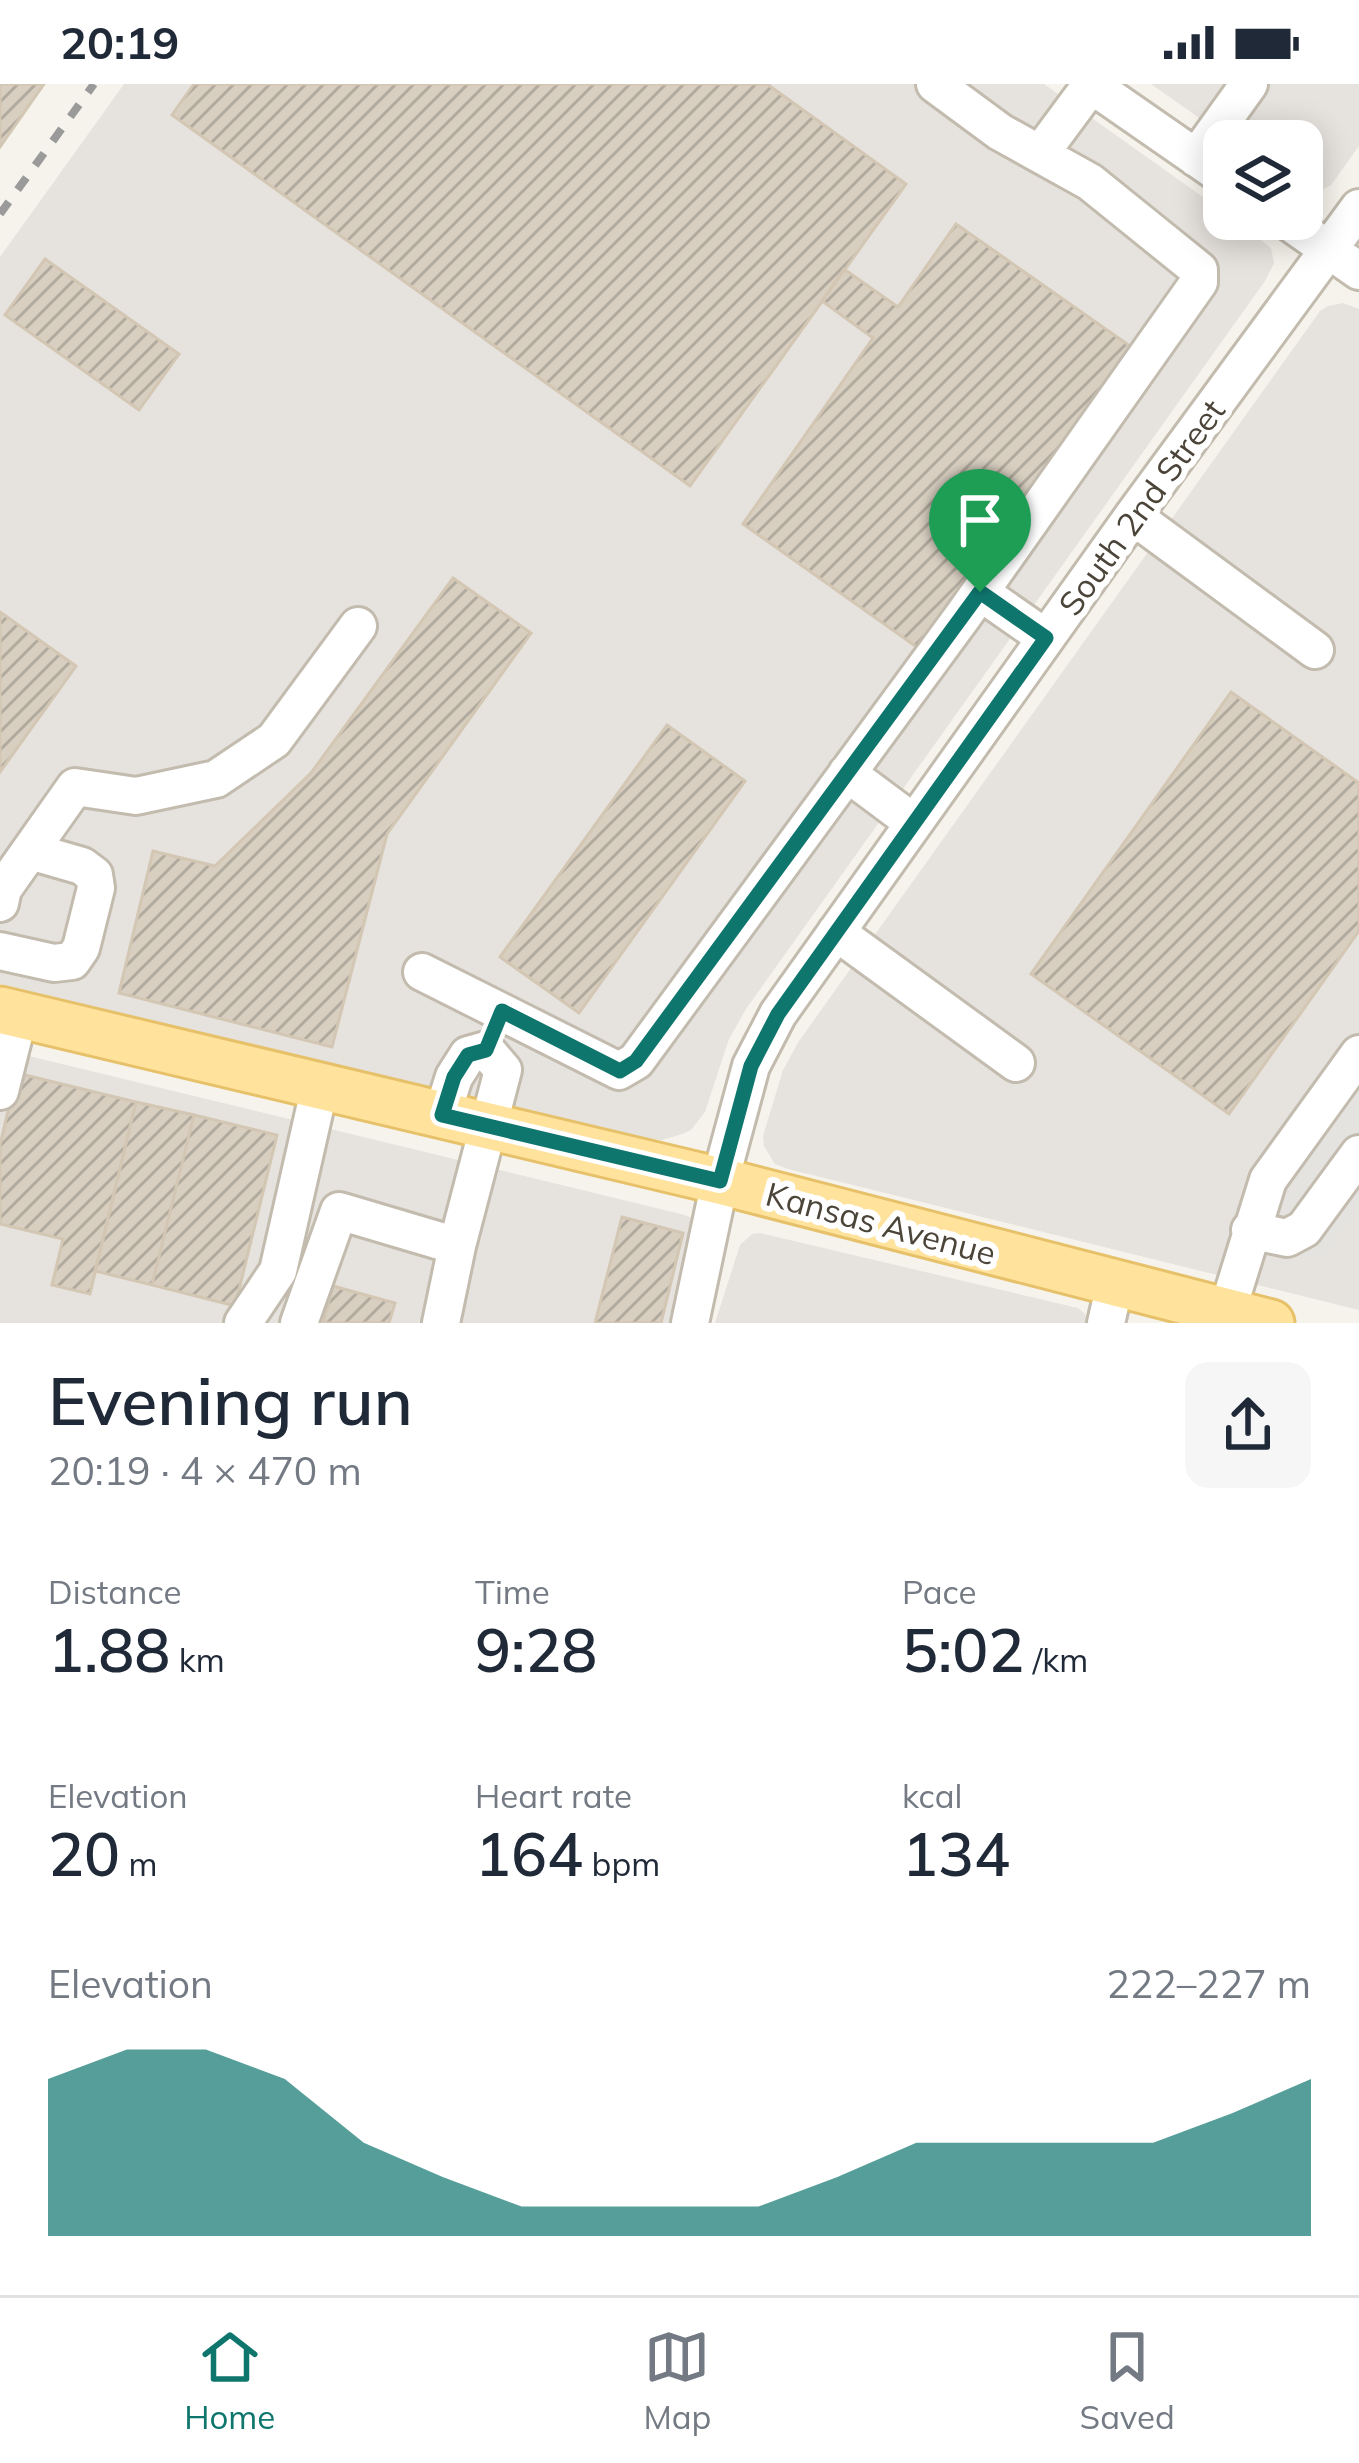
<!DOCTYPE html>
<meta charset="utf-8">
<style>
body{margin:0;font-family:Mulish,sans-serif;background:#f6f6f7;color:#1f2937;height:100vh;display:flex;flex-direction:column;font-size:45px;white-space:nowrap}
*{box-sizing:border-box;margin:0}
p{font-size:39px;color:#747a83}
.icon{flex:none;width:66px;height:66px;fill:none;stroke:currentColor;stroke-width:2;stroke-linecap:round;stroke-linejoin:round}
.map{position:relative;height:1239px;overflow:hidden}
.details{display:flex;flex-direction:column;background:#fff;flex:1}
.details>*{flex:none}
.fabs{position:absolute;left:1203px;top:36px;display:grid;gap:24px}
.fabs a{display:grid;place-items:center;width:120px;height:120px;border-radius:24px;background:#fff;box-shadow:0 6px 30px #0003;font-size:60px}
.pin{position:absolute;display:grid;place-items:center;width:102px;height:102px;color:#fff;margin:-123px -51px;border-radius:50% 50% 50% 0;rotate:-45deg;box-shadow:0 0 12px #0007}
.pin .icon{rotate:45deg}
.round{display:grid;place-items:center;flex:none;width:126px;height:126px;border-radius:24px;background:#f6f6f7}
.headline{display:flex;align-items:center;justify-content:space-between;height:204px;padding:0 48px}
h1{font-size:66px;font-weight:600;line-height:90px}
.stats{display:grid;grid-template-columns:repeat(3,1fr);gap:18px;height:204px;padding:12px 48px}
.stats div{display:grid;align-content:center}
.stats b{font-size:60px;font-weight:600}
.stats small{font-size:33px;font-weight:400}
.stats p{font-size:33px}
.chart{height:336px;padding:24px 48px}
.chart p{display:flex;justify-content:space-between}
.chart svg{width:100%;height:216px;margin-top:12px;fill:#0f766e;opacity:.7}
.status{display:flex;justify-content:space-between;align-items:center;height:84px;padding:0 60px;background:#fff;direction:ltr}
.status svg{height:33px;fill:currentColor}
.tab-bar{display:flex;justify-content:space-around;align-items:center;height:168px;border-top:3px solid #e0e1e3;background:#fff;font-size:33px;color:#747a83}
.tab-bar a{display:grid;justify-items:center;gap:6px}
.tab-bar .selected{color:#0f766e}
.map>svg:first-child{display:block}
.industrial{fill:#e6e2dd}
.parking{fill:#e5e3e0}
.building{fill:url(#building-hatch);stroke:#d3c7b4;stroke-width:3}
.lines{fill:none;stroke-linecap:round;stroke-linejoin:round}
.minor-casing{stroke:#c2bbae;stroke-width:42}
.major-casing{stroke:#e6c16a;stroke-width:51}
.minor{stroke:#fff;stroke-width:36}
.major{stroke:#ffe39c;stroke-width:45}
.rail{stroke:#9a9a9a;stroke-width:8;stroke-dasharray:15 15;stroke-linecap:butt}
.route-casing{stroke:#fff;stroke-width:24}
.route{stroke:#0f766e;stroke-width:15}
.labels{text-anchor:middle;dominant-baseline:central;stroke-width:12;stroke-linejoin:round;paint-order:stroke}
.street-label{font-size:33px;fill:#4b4439;stroke:#fff}
</style>
<div class="status"><b>20:19</b><svg viewBox="0 0 49 12"><path d="M0 12V9h3v3zM5 12V6h3v6zM10 12V3h3v9zM15 12V0h3v12zM26 1h20v11H26zM47 4h2v5h-2z"/></svg></div>
<div class="map">
<svg width="1359" height="1239" viewBox="0 0 1359 1239">
<defs>
<pattern id="building-hatch" width="6" height="6" patternUnits="userSpaceOnUse" patternTransform="scale(3)"><rect width="6" height="6" fill="#d8cfc1"/><path d="M-1 1l2-2M0 6l6-6M5 7l2-2" fill="none" stroke="#b1aa9e"/></pattern>
</defs>
<rect width="100%" height="100%" fill="#f6f3ec"/>
<path class="industrial" d="M124 0H1044L1224 128V135H1234L1271 164 1274 179 1265 197 746 925 729 955 705 1028 691 1046 682 1050 662 1056 649 1055 0 900V173Z
M1151 0H1359V62L1331 101 1319 108H1307L1302 106V57H1232Z
M1343 219 1359 225V1226L788 1085 775 1080 764 1062 763 1052 783 986 799 957 1320 227 1328 222Z
M0 965 685 1131 694 1135 674 1239H0Z
M760 1149 1078 1224 1085 1230 1087 1239H715L740 1161 752 1150Z"/>
<path class="parking" d="M1359 1004V1126L1324 1176 1263 1161 1272 1125Z"/>
<path class="building" d="M0 0H44L0 63Z
M194 0H767L906 100 690 402 172 31Z
M956 140 1130 262 918 564 743 440 873 254 822 217 844 185 898 223Z
M45 175 179 270 139 326 5 231Z
M453 494 531 549 387 750 332 963 119 909 153 767 215 782 311 689Z
M0 528 76 582 0 688Z
M1231 608 1359 699V847L1229 1030 1031 890Z
M667 641 745 697 579 929 500 873Z
M17 989 136 1018 90 1210 52 1201 63 1155 0 1140V1061Z
M136 1018 194 1031 152 1201 95 1187Z
M194 1031 277 1051 235 1222 152 1201Z
M622 1133 683 1149 661 1239H595Z
M333 1202 395 1219 389 1239H323Z"/>
<g class="lines">
<g class="minor-casing">
<path id="minor" d="M1090 0 1224 93
M1040 70 1091 1
M1196 74 1249 0
M1285 135 1359 187
M1133 432 1315 566
M980 508 1046 554
M847 689 914 739
M0 819 3 805 75 703 136 712 216 695 274 656 358 542
M836 848 1016 979
M0 867 54 879 72 877 81 864 96 804 94 791 82 782 30 767
M422 888 619 987 636 977 963 532 1199 198V186L1090 98 1000 48 935 0
M0 1007 19 931
M1250 1146 1287 1154 1304 1145 1359 1070
M1227 1228 1268 1096 1359 970
M243 1239 278 1187 320 1002
M299 1239 339 1127 457 1162
M441 1239 457 1162 503 986 486 966 468 971 454 993 442 1031
M690 1239 720 1097 751 982 778 930 1133 432 1359 124
M1106 1239 1115 1200"/>
</g>
<g class="major-casing">
<path id="major" d="M0 926 720 1097 1271 1239"/>
</g>
<use href="#minor" class="minor"/>
<use href="#major" class="major"/>
<path class="rail" d="M0 130 94 0"/>
</g>
<g class="lines">
<g class="route-casing">
<path id="route" d="M980 508 1046 554 778 930 751 982 720 1097 442 1031 454 993 468 971 486 966 502 927 620 987 636 977Z"/>
</g>
<use href="#route" class="route"/>
</g>
<g class="labels">
<g class="street-label">
<text transform="translate(1141 423) rotate(-54)">South 2nd Street</text>
<text transform="translate(881 1139) rotate(15)">Kansas Avenue</text>
</g>
</g>
</svg>
<div class="fabs">
<a><svg class="icon" aria-label="layers" viewBox="0 0 24 24"><path d="M12 4l9 5-9 5-9-5zM3 14l9 5 9-5"/></svg></a>
</div>
<div class="pin" style="left:980px;top:508px;background:#1e9e55"><svg class="icon" aria-label="arrive" viewBox="0 0 24 24"><path d="M6 21V4h12l-3 4 3 4H6"/></svg></div>
</div>
<section class="details">
<div class="headline"><div><h1>Evening run</h1><p>20:19 · 4 × 470 m</p></div><a class="round"><svg class="icon" aria-label="share" viewBox="0 0 24 24"><path d="M12 15V3M7 8l5-5 5 5M5 13v7h14v-7"/></svg></a></div>
<div class="stats">
<div><p>Distance</p><b>1.88<small> km</small></b></div>
<div><p>Time</p><b>9:28</b></div>
<div><p>Pace</p><b>5:02<small> /km</small></b></div>
</div>
<div class="stats">
<div><p>Elevation</p><b>20<small> m</small></b></div>
<div><p>Heart rate</p><b>164<small> bpm</small></b></div>
<div><p>kcal</p><b>134</b></div>
</div>
<div class="chart"><p><span>Elevation</span>222–227 m</p>
<svg viewBox="0 0 160 44" preserveAspectRatio="none"><path d="M0 44V12L10 6L20 6L30 12L40 25L50 32L60 38L70 38L80 38L90 38L100 32L110 25L120 25L130 25L140 25L150 19L160 12V44z"/></svg>
</div>
</section>
<nav class="tab-bar">
<a class="selected"><svg class="icon" aria-label="home" viewBox="0 0 24 24"><path d="M3 11l9-7 9 7M6 9v11h12V9"/></svg>Home</a>
<a><svg class="icon" aria-label="map" viewBox="0 0 24 24"><path d="M3 6l6-2 6 2 6-2v14l-6 2-6-2-6 2zM9 4v14M15 6v14"/></svg>Map</a>
<a><svg class="icon" aria-label="saved" viewBox="0 0 24 24"><path d="M7 4h10v16l-5-4-5 4z"/></svg>Saved</a>
</nav>
